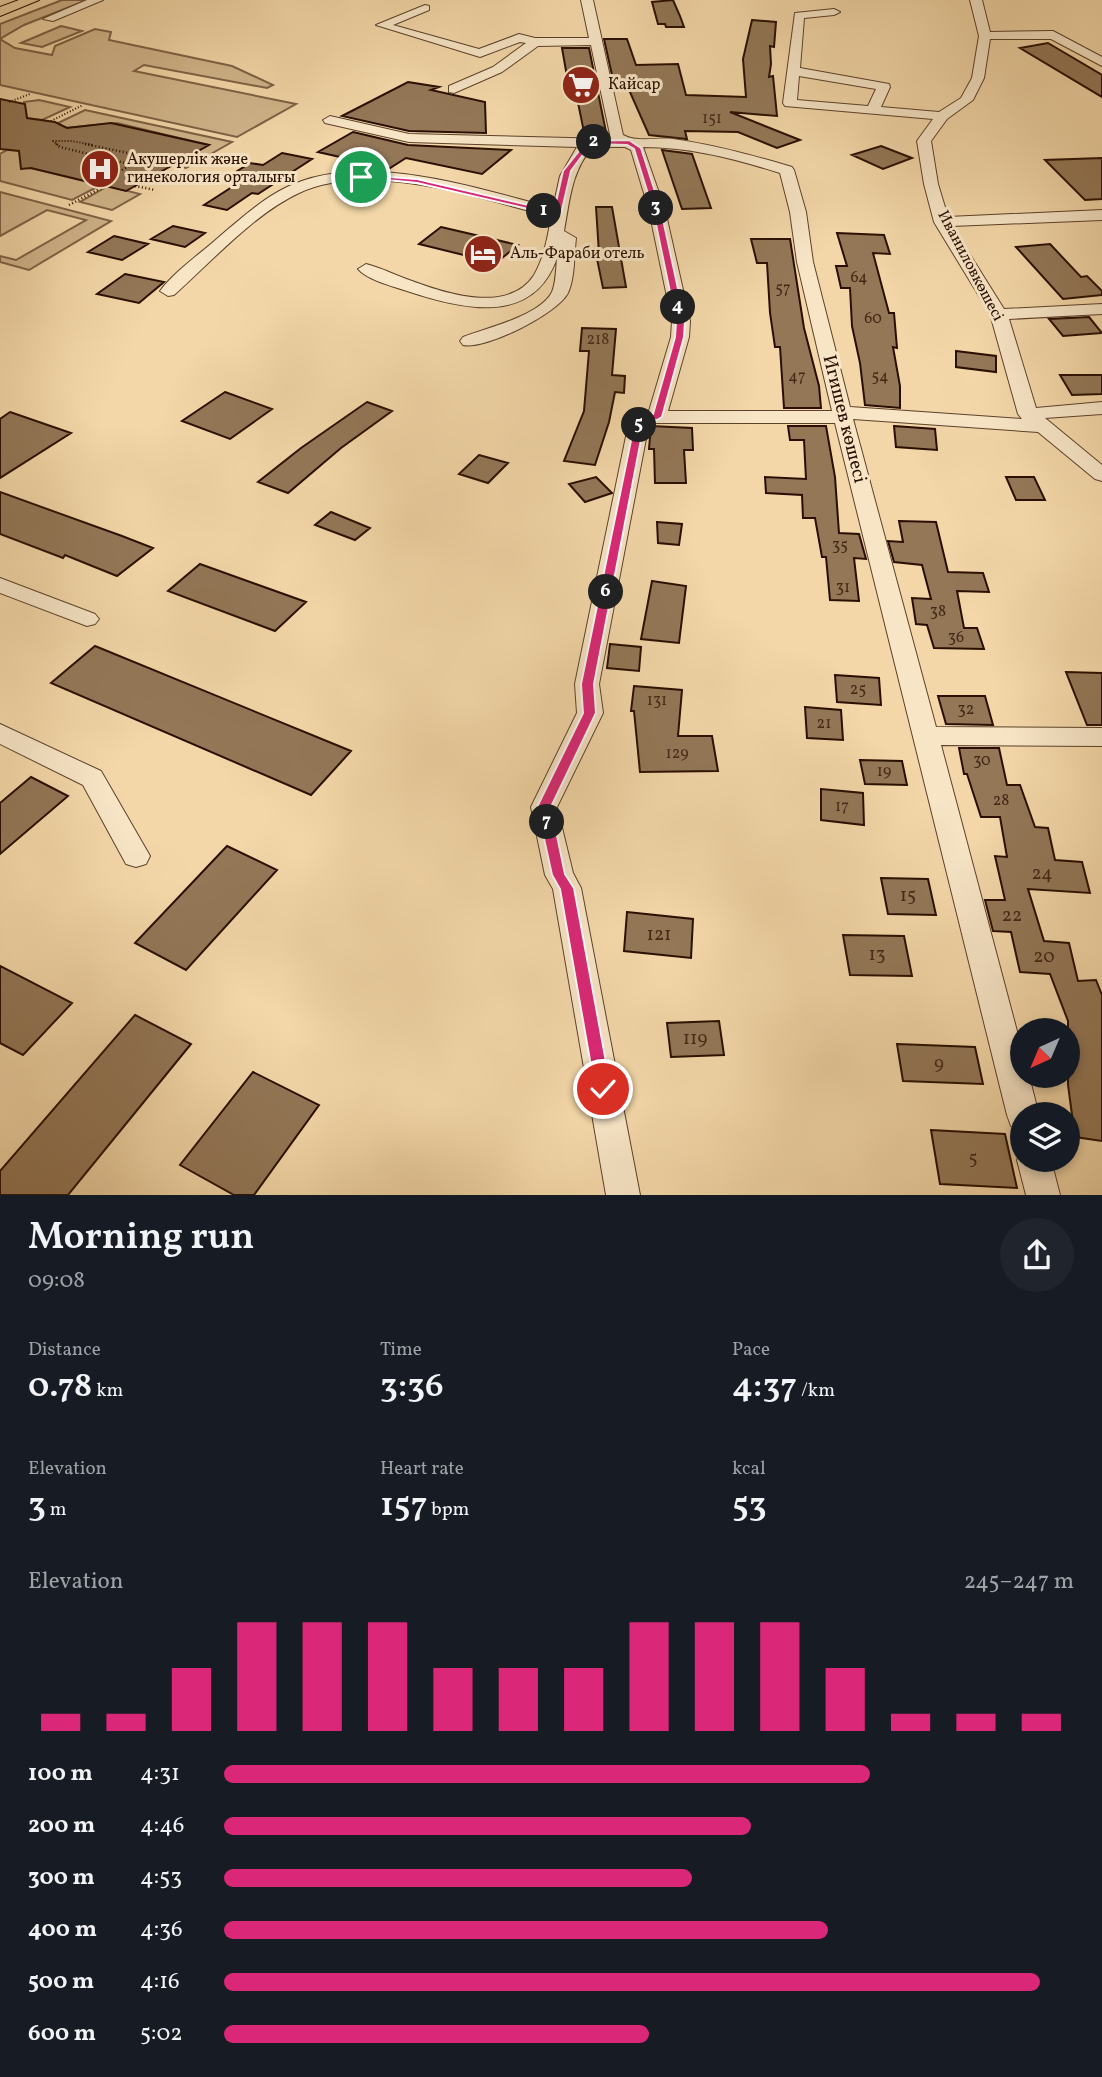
<!DOCTYPE html>
<meta charset="utf-8">
<style>
body{margin:0;font-family:Vollkorn,serif;background:#20242c;color:#f1f3f6;height:100vh;display:flex;flex-direction:column;font-size:26px;white-space:nowrap}
*{box-sizing:border-box;margin:0}
p{font-size:23px;color:#9ea1a6}
.icon{flex:none;width:38px;height:38px;fill:none;stroke:currentColor;stroke-width:2;stroke-linecap:round;stroke-linejoin:round}
.map{position:relative;height:1195px;overflow:hidden}
.details{display:flex;flex-direction:column;background:#171b24;flex:1}
.details>*{flex:none}
.needle{width:46px;rotate:224deg}
.controls{position:absolute;left:1010px;top:1018px;display:grid;gap:14px}
.controls a{display:grid;place-items:center;width:70px;height:70px;border-radius:50%;background:#171b24;box-shadow:0 4px 10px #0003;font-size:35px}
.pin{position:absolute;display:grid;place-items:center;width:60px;height:60px;color:#fff;margin:-30px;border:4px solid #fff;border-radius:50%;box-shadow:0 2px 7px #0007}
.km{position:absolute;width:35px;height:35px;margin:-18px;border-radius:50%;background:#222;color:#fff;font-size:19px;line-height:35px;text-align:center}
.round{display:grid;place-items:center;flex:none;width:74px;height:74px;border-radius:37px;background:#20242c}
.overview{display:flex;align-items:center;justify-content:space-between;height:119px;padding:0 28px}
h1{font-size:38px;font-weight:600;line-height:52px}
.figures{display:grid;grid-template-columns:repeat(3,1fr);gap:10px;height:119px;padding:7px 28px}
.figures div{display:grid;align-content:center}
.figures b{font-size:35px;font-weight:600}
.figures small{font-size:19px;font-weight:400}
.figures p{font-size:19px}
.chart{height:196px;padding:14px 28px}
.chart p{display:flex;justify-content:space-between}
.chart svg{width:100%;height:126px;margin-top:7px;stroke:#db2777;stroke-width:6}
ul{padding:0 28px;list-style:none;font-size:23px}
li{display:grid;grid-template-columns:112px 84px 1fr;align-items:center;height:52px}
li i{height:18px;border-radius:9px;background:#db2777}
.map>svg:first-child{display:block}
.green{fill:#d1b58b;stroke:#7e6246;stroke-width:2}
.building{fill:#937757;stroke:#2a0f00;stroke-width:2}
.lines{fill:none;stroke-linecap:round;stroke-linejoin:round}
.minor-casing{stroke:#5c412a;stroke-width:2}
.major-casing{stroke:#2a0f00;stroke-width:2}
.path-far1{stroke:#2a0f00;stroke-width:2;stroke-dasharray:1 2;stroke-linecap:butt}
.path{stroke:#2a0f00;stroke-width:2.5;stroke-dasharray:1 2.5;stroke-linecap:butt}
.minor{fill:#f7e5c6;fill-rule:evenodd}
.major{fill:#f3d7a8;fill-rule:evenodd}
.route{fill:#db2777;stroke:#fff;stroke-width:2}
.labels{text-anchor:middle;dominant-baseline:central;stroke-width:6;stroke-linejoin:round;paint-order:stroke}
.far-poi-label{font-size:16px;fill:#2a0f00;stroke:#f7e5c6;text-anchor:start}
.number-label{font-size:16px;fill:#442916}
.far-street-label{font-size:16px;fill:#2a0f00;stroke:#f7e5c6}
.street-label{font-size:19px;fill:#2a0f00;stroke:#f7e5c6}
.near-number-label{font-size:19px;fill:#442916}
</style>
<div class="map">
<svg width="1102" height="1195" viewBox="0 0 1102 1195">
<rect width="100%" height="100%" fill="#f3d7a8"/>
<filter id="stains"><feTurbulence type="fractalNoise" baseFrequency=".00286" numOctaves="4"/><feColorMatrix values="0 0 0 0 .2 0 0 0 0 .09 0 0 0 0 .02 0 0 0 .5 -.17"/></filter>
<radialGradient id="worn" r=".72"><stop offset=".6" stop-color="#630" stop-opacity="0"/><stop offset="1" stop-color="#630" stop-opacity=".3"/></radialGradient>
<path class="green" d="M62 0H87L24 25 0 39 15 48 52 55 55 46 95 29 111 32 109 40 232 66 273 85 267 88 144 65 134 71 296 104 237 137 0 85V24Z
M61 26 82 31 42 47 21 43Z
M39 100 70 107 42 120 27 119 24 102Z
M85 110 232 142 186 168 156 161 97 137 187 158 208 145 117 123 64 128 58 123Z
M7 150H19L31 168 101 185 72 200 0 181V154Z
M108 186 140 194 112 210 80 202Z
M0 192 111 221 29 270 0 262V256L16 260 86 220 47 210 0 236Z"/>
<path class="building" d="M673 0 680 16 684 27H666L665 24H658L652 2Z
M752 20 776 22 774 47 770 46 771 64 769 77 773 76 777 116 730 112 800 140 777 148 738 132 685 131 687 139 649 135 626 83 614 84 604 39H627L636 65 678 64 686 95 746 97 743 59Z
M1048 43 1102 75V97L1020 48Z
M562 48H589L606 132H584L575 88H569Z
M408 82 439 87 431 90 485 102 486 133 409 131 342 116Z
M0 99 25 104 27 118 55 122 67 128 111 123 209 145 126 191 31 168 21 169 19 151 0 149Z
M353 132 408 145 511 150 482 174 406 158 387 170 369 169 359 167 367 163 318 152Z
M881 146 912 158 883 169 852 155Z
M662 150 692 154 711 208 682 209Z
M282 153 312 159 258 194 252 193 227 210 204 205 246 178 231 175 250 163 263 165Z
M1102 158V199L1085 200 1045 160Z
M596 207H612L626 287 603 288 596 254H599Z
M173 226 205 233 185 247 151 239Z
M441 227 518 245 496 263 419 244Z
M837 233 884 235 890 254 873 253 889 313H894L897 348 893 347 900 386V408L865 405 860 363 852 326 850 288H841L836 266H847Z
M114 236 148 244 122 260 88 252Z
M751 239H790L804 328 819 386 821 408H784L780 347H775L770 313 767 263H757Z
M1050 244 1081 277 1087 276 1102 291V295L1063 299 1016 247Z
M125 274 164 282 139 303 97 294Z
M1089 317 1102 333 1063 336 1049 319Z
M582 328 616 329 612 375 625 376 624 393 615 392 609 422 595 465 564 461 584 411 589 351H580Z
M956 351 996 356V372L956 367Z
M1060 375H1102V394L1072 395Z
M225 392 272 409 230 439 182 421Z
M367 402 392 411 341 448 288 493 258 482 301 448Z
M10 412 71 433 0 478V419Z
M651 426 692 428 693 450H684L686 483H655L654 449H649Z
M788 426H826L835 477 839 533 859 534 866 559 854 558 859 601 830 600 826 557H822L815 518H803L802 495 766 493 765 477 806 479 804 440H790Z
M894 426 935 429 937 450 896 447Z
M479 455 508 463 488 483 459 474Z
M596 477 612 493 585 502 569 484Z
M1006 477H1034L1045 500H1016Z
M0 492 122 536 153 548 117 576 65 555 63 558 0 534Z
M331 512 370 528 355 540 315 525Z
M899 521 936 522 948 572 983 573 989 592 957 591 964 628H977L984 649 934 648 927 625 916 624 912 598 931 599 922 565 894 562 888 541 903 542Z
M657 522 682 524 679 545 658 543Z
M200 564 306 602 275 631 168 591Z
M652 581 686 586 679 643 641 639Z
M610 644 641 647 639 671 607 668Z
M95 646 351 751 311 795 51 683Z
M1066 672 1102 673V725H1087Z
M835 675 879 678 881 705 837 702Z
M634 686 682 690 678 736H712L718 771 640 772 634 711H631Z
M938 696H985L993 725 946 724Z
M805 707 841 710 843 740 807 738Z
M959 748H999L1007 785H1020L1035 827 1048 828 1055 860 1082 862 1090 893 1028 889 1044 941 1069 943 1078 981 1096 980 1102 995V1141L1075 1137 1068 1085V1021L1050 974 1020 972 1011 932 993 931 985 900H1005L995 856 1007 857 1000 817H981L967 774H964Z
M860 760 902 761 907 785 865 784Z
M31 777 68 796 0 854V803Z
M821 789 863 793 864 825 821 820Z
M227 846 277 870 186 970 135 943Z
M881 878 928 879 936 915 888 914Z
M627 912 693 919 691 958 624 951Z
M843 935 904 936 912 976 850 975Z
M0 966 72 1003 23 1055 0 1043Z
M135 1015 191 1044 68 1195H0V1171Z
M719 1021 724 1055 671 1057 667 1023Z
M897 1044 975 1047 983 1084 903 1081Z
M253 1072 319 1105 254 1195H234L180 1165Z
M931 1130 1005 1134 1017 1188 940 1184Z"/>
<g class="lines">
<g class="minor-casing">
<path id="minor" d="M87 0H103L53 21 43 19Z
M581 0H593L623 135C638 143 657 137 673 139 714 145 752 155 792 167L794 170 806 212 813 262 850 407 1022 419 1018 414 990 314 934 222 924 184 917 141 933 119 785 106 783 103 795 13 834 9 840 12 834 15 804 18 800 68 889 84 890 87 881 107 939 112 961 98 972 78 979 36 970 0H982L990 32 1053 31 1102 57V66L1051 39H990L984 78 973 100 947 119 931 141 938 184 948 217 1102 210V220L952 226 1004 309 1102 304V314L1009 319 1036 408 1102 402V414L1045 418 1102 465V481L1095 479 1038 432 853 419 936 727 1102 728V746L941 745 1022 1050V1076H1029L1039 1115H1022V1130L1011 1126 1007 1115 835 423H649L599 684 603 713 557 807 573 873 581 888 640 1195H606L553 889 545 875 531 807 577 713 575 684 630 417 633 413 649 411 671 337 672 321 649 210 631 150 625 147H592C571 173 570 199 564 231L576 238C574 254 575 278 568 293 557 314 485 350 463 345L460 341 463 337C486 328 540 316 552 292 556 283 556 268 557 258 533 327 461 309 407 291 392 286 368 280 358 269L366 264C382 268 397 276 412 281 447 294 509 314 534 275 544 258 548 236 551 217 480 198 369 160 299 193 254 214 211 262 174 295L168 296 160 291C175 271 200 254 219 237 239 220 262 199 287 187 363 150 476 188 553 208L560 176 577 147 409 142 325 123 323 120 330 116 409 134 611 139 591 45 538 46 502 72 454 93 449 92V86L493 67 526 43 520 42 480 57 376 25 425 5 429 6V10L393 25 479 49 519 34 535 38H589ZM799 76 876 89 868 106 797 100ZM643 147C691 147 735 159 780 173L790 212 797 262 832 411H668L689 337 690 321 665 210Z
M0 578 95 614 99 619 95 624 87 626 0 593Z
M0 724 101 771 150 856 146 864 136 867 126 864 83 785 0 744Z
M1022 1149V1160H1051L1060 1195H1026L1017 1160Z"/>
</g>
<g class="major-casing">
<path id="major" d="M19 0H39L0 16V7Z"/>
</g>
<path class="path-far1" d="M9 102 30 94
M51 121 83 105
M58 145 53 141H72L93 145"/>
<path class="path" d="M56 144 60 147 125 163
M85 144 138 155
M122 170 131 165
M135 186 155 190
M69 205 105 186"/>
<use href="#minor" class="minor"/>
<use href="#major" class="major"/>
</g>
<path class="route" d="M629 140 641 148 661 210 685 321 684 337 662 417 657 420 645 419 594 684 596 713 551 807 565 874 574 888 611 1089 609 1094 603 1096 597 1094 595 1089 560 889 552 875 537 807 583 713 581 684 636 416 640 414H653L675 337 676 321 653 210 634 149 627 145 591 144 571 171 561 214 558 216 417 183 357 177 361 175 417 179 554 211 563 171 587 141Z"/>
<defs>
<g id="supermarket-disc" transform="scale(2.0125)"><circle r="9.5" fill="#8f2418" stroke="#f7e5c6"/><path d="M-6-5.5h2.5l.6 2H6L4.5 2H-2.5L-4.4-4H-6ZM-1.5 3.2a1.3 1.3 0 1 0 .1 0ZM3 3.2a1.3 1.3 0 1 0 .1 0Z" fill="#fff"/></g>
<g id="hospital-disc" transform="scale(2.0125)"><circle r="9.5" fill="#8f2418" stroke="#f7e5c6"/><path d="M-5-5h3v3.5h4V-5h3V5h-3V1.5h-4V5h-3Z" fill="#fff"/></g>
<g id="hotel-disc" transform="scale(2.0125)"><circle r="9.5" fill="#8f2418" stroke="#f7e5c6"/><path d="M-6-4.5h1.5V1H6V5H4.5V3h-9V5H-6ZM-4 0a1.8 1.8 0 1 1 3.6 0ZM.5 0V-2.5h3Q6-2.5 6 0Z" fill="#fff"/></g>
</defs>
<g fill-rule="evenodd">
<use href="#supermarket-disc" x="581" y="85"/>
<use href="#hospital-disc" x="100" y="169"/>
<use href="#hotel-disc" x="483" y="254"/>
</g>
<g class="labels">
<g class="far-poi-label">
<text x="608" y="85">Кайсар</text>
<text x="127" y="160">Акушерлік және<tspan x="127" dy="18">гинекология орталығы</tspan></text>
<text x="510" y="254">Аль-Фараби отель</text>
</g>
<g class="number-label">
<text x="712" y="119">151</text>
<text x="859" y="278">64</text>
<text x="783" y="289">57</text>
<text x="873" y="319">60</text>
<text x="598" y="340">218</text>
<text x="797" y="377">47</text>
<text x="880" y="377">54</text>
<text x="840" y="546">35</text>
<text x="843" y="588">31</text>
<text x="938" y="612">38</text>
<text x="956" y="638">36</text>
<text x="858" y="690">25</text>
<text x="657" y="701">131</text>
<text x="966" y="710">32</text>
<text x="824" y="724">21</text>
<text x="677" y="754">129</text>
<text x="982" y="761">30</text>
<text x="884" y="772">19</text>
<text x="1001" y="801">28</text>
<text x="842" y="807">17</text>
</g>
<g class="far-street-label">
<text transform="translate(970 266) rotate(62)">Иваниловкөшесі</text>
</g>
<g class="street-label">
<text transform="translate(844 419) rotate(76)">Игишев көшесі</text>
</g>
<g class="near-number-label">
<text x="1042" y="874">24</text>
<text x="908" y="896">15</text>
<text x="1012" y="916">22</text>
<text x="659" y="935">121</text>
<text x="877" y="955">13</text>
<text x="1044" y="957">20</text>
<text x="695" y="1039">119</text>
<text x="939" y="1064">9</text>
<text x="973" y="1159">5</text>
</g>
</g>
<rect width="100%" height="100%" filter="url(#stains)"/>
<rect width="100%" height="100%" fill="url(#worn)"/>
</svg>
<div class="controls">
<a><svg class="needle" viewBox="-14 -14 28 28"><path d="M0-13l5 13h-10z" fill="#e53935"/><path d="M0 13l5-13h-10z" fill="#9ea1a6"/></svg></a>
<a><svg class="icon" aria-label="layers" viewBox="0 0 24 24"><path d="M12 4l9 5-9 5-9-5zM3 14l9 5 9-5"/></svg></a>
</div>
<div class="pin" style="left:361px;top:177px;background:#1e9e55"><svg class="icon" aria-label="arrive" viewBox="0 0 24 24"><path d="M6 21V4h12l-3 4 3 4H6"/></svg></div>
<div class="pin" style="left:603px;top:1089px;background:#d93025"><svg class="icon" aria-label="check" viewBox="0 0 24 24"><path d="M5 12l5 5 9-10"/></svg></div>
<b class="km" style="left:544px;top:211px">1</b>
<b class="km" style="left:594px;top:142px">2</b>
<b class="km" style="left:656px;top:208px">3</b>
<b class="km" style="left:678px;top:307px">4</b>
<b class="km" style="left:639px;top:425px">5</b>
<b class="km" style="left:606px;top:592px">6</b>
<b class="km" style="left:547px;top:822px">7</b>
</div>
<section class="details">
<div class="overview"><div><h1>Morning run</h1><p>09:08</p></div><a class="round"><svg class="icon" aria-label="share" viewBox="0 0 24 24"><path d="M12 15V3M7 8l5-5 5 5M5 13v7h14v-7"/></svg></a></div>
<div class="figures">
<div><p>Distance</p><b>0.78<small> km</small></b></div>
<div><p>Time</p><b>3:36</b></div>
<div><p>Pace</p><b>4:37<small> /km</small></b></div>
</div>
<div class="figures">
<div><p>Elevation</p><b>3<small> m</small></b></div>
<div><p>Heart rate</p><b>157<small> bpm</small></b></div>
<div><p>kcal</p><b>53</b></div>
</div>
<div class="chart"><p><span>Elevation</span>245–247 m</p>
<svg viewBox="0 0 160 44" preserveAspectRatio="none"><path d="M5 44V38M15 44V38M25 44V22M35 44V6M45 44V6M55 44V6M65 44V22M75 44V22M85 44V22M95 44V6M105 44V6M115 44V6M125 44V22M135 44V38M145 44V38M155 44V38"/></svg>
</div>
<ul>
<li><b>100 m</b>4:31<i style="width:76%"></i></li>
<li><b>200 m</b>4:46<i style="width:62%"></i></li>
<li><b>300 m</b>4:53<i style="width:55%"></i></li>
<li><b>400 m</b>4:36<i style="width:71%"></i></li>
<li><b>500 m</b>4:16<i style="width:96%"></i></li>
<li><b>600 m</b>5:02<i style="width:50%"></i></li>
</ul>
</section>
